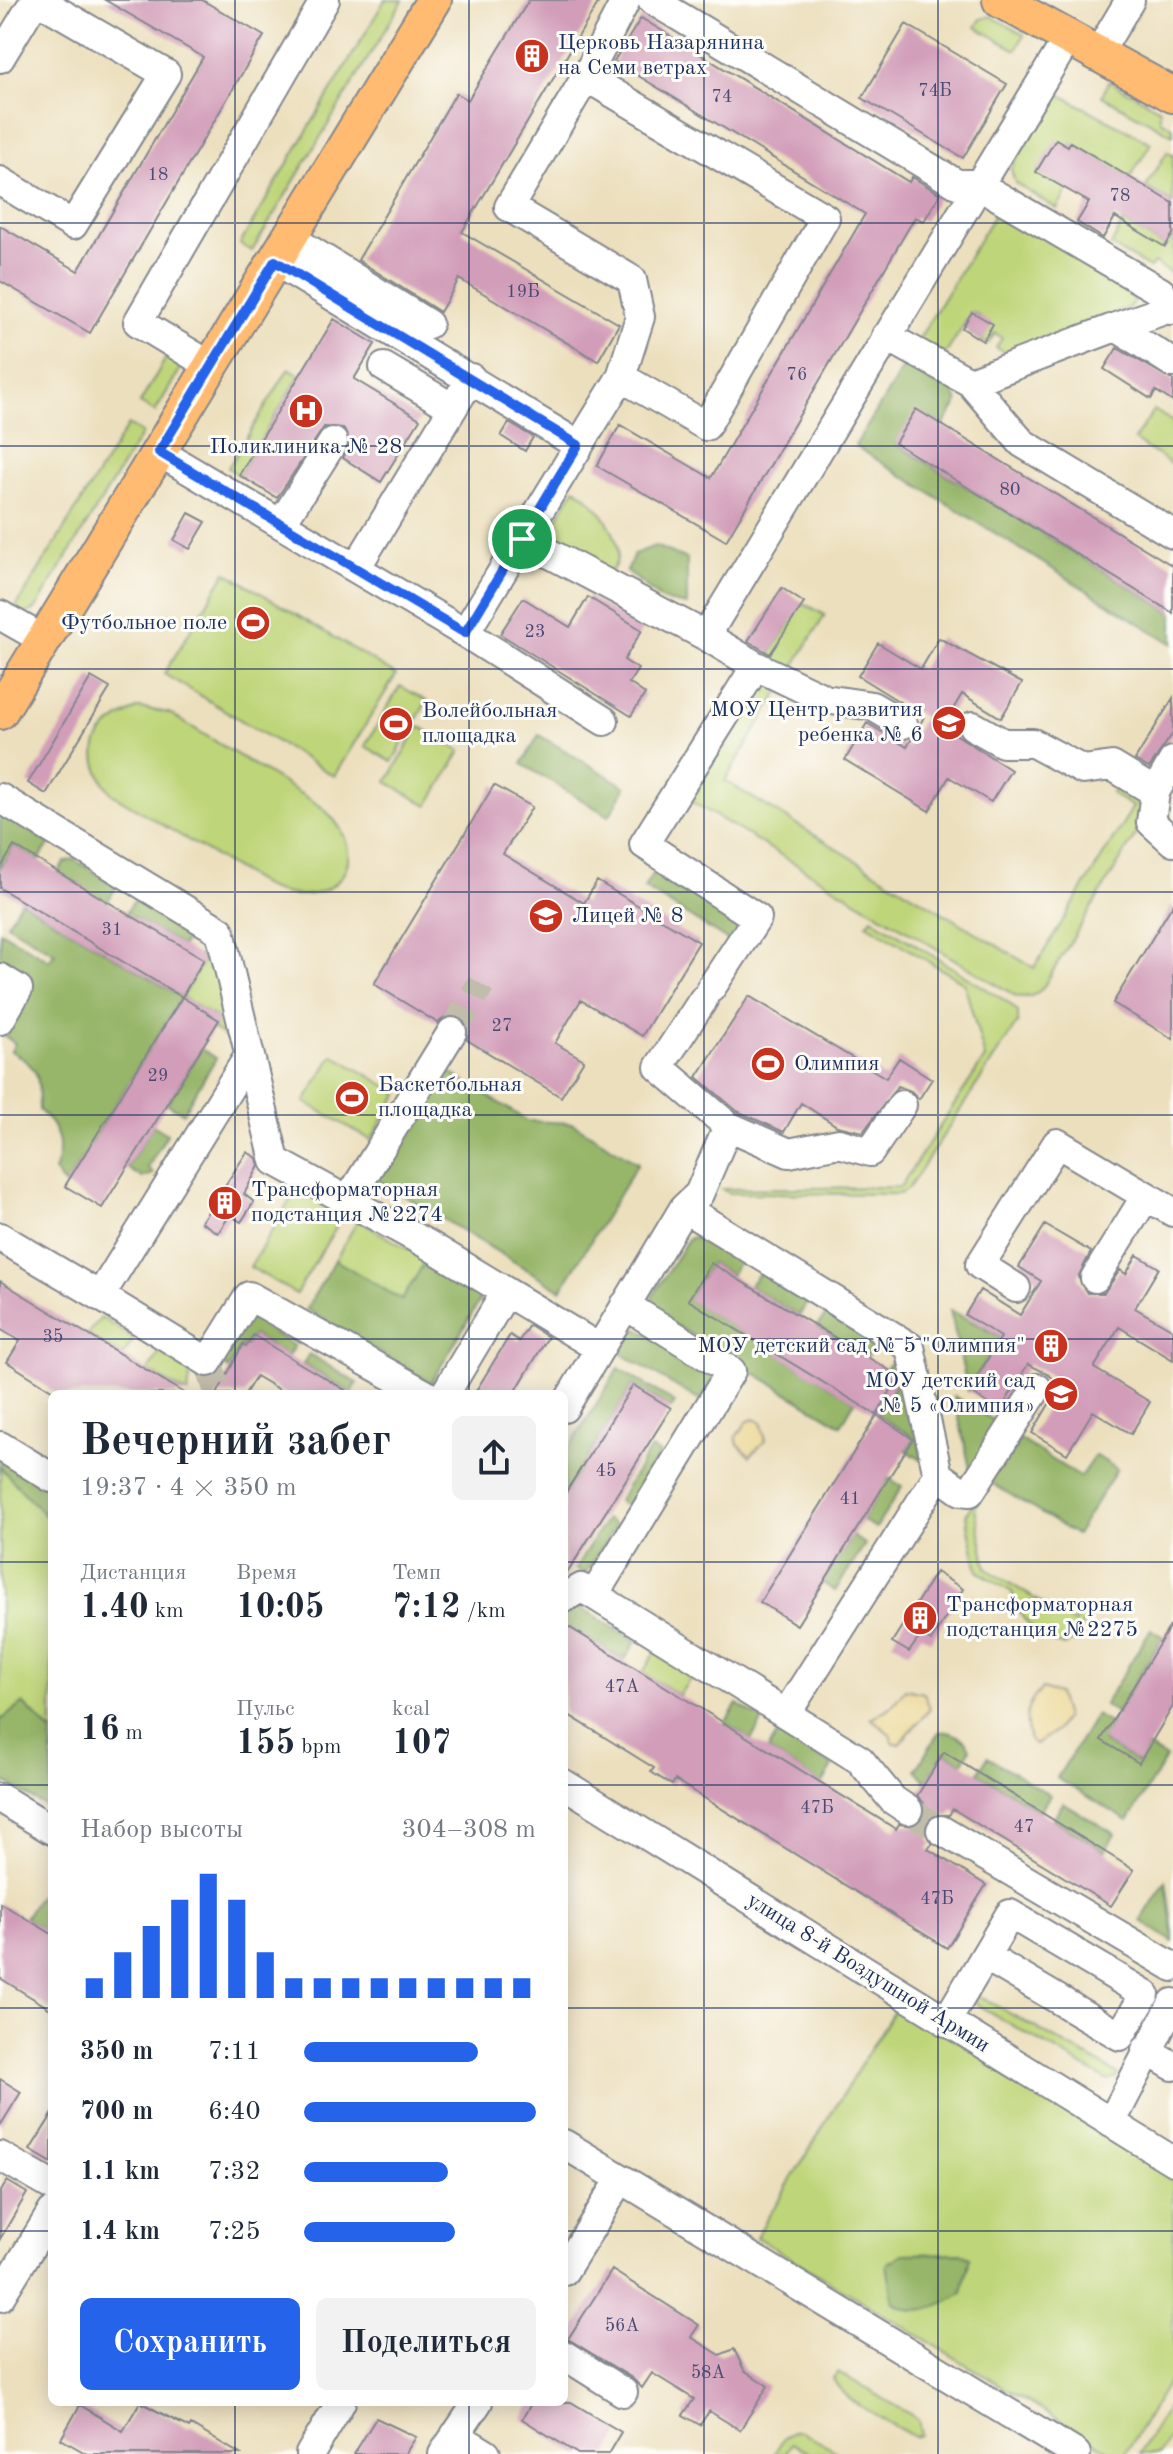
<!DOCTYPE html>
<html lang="ru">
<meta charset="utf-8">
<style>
body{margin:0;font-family:"Old Standard TT",serif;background:#f2f2f3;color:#1f2937;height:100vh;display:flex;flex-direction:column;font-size:30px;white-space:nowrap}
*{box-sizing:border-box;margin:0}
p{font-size:26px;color:#747a83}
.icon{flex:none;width:44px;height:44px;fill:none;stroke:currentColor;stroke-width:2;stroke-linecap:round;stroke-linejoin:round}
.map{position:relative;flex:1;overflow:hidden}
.panel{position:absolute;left:48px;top:1390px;width:520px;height:1016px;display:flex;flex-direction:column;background:#fff;border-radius:12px;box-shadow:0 4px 20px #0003}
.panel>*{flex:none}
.pin{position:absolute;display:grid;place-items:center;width:68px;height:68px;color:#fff;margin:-34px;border:4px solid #fff;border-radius:50%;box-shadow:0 2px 8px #0007}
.round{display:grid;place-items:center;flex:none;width:84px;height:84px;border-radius:12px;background:#f2f2f3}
.overview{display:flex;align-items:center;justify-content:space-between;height:136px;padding:0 32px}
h1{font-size:44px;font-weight:600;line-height:60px}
.metrics{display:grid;grid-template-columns:repeat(3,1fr);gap:12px;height:136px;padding:8px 32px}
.metrics div{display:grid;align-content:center}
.metrics b{font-size:34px;font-weight:600}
.metrics small{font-size:22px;font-weight:400}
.metrics p{font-size:22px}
.chart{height:224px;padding:16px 32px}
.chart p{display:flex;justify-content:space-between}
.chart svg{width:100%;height:144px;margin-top:8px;stroke:#2563eb;stroke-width:6}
.primary-button{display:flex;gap:16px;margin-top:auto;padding:16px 32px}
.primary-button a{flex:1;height:92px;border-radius:12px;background:#2563eb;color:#fff;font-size:32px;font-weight:600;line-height:92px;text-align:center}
.primary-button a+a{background:#f2f2f3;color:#1f2937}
ul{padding:0 32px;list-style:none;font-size:26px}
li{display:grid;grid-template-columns:128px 96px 1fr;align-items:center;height:60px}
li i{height:20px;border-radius:10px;background:#2563eb}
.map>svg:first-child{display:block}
.green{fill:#bfd579;stroke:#6d826c;stroke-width:2}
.forest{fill:#97b669;stroke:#597264;stroke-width:2}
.sand{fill:#eeda9e;stroke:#84847e;stroke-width:2}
.building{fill:#d29db9}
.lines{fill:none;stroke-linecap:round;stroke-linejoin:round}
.minor-tunnel{stroke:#c2bcaa;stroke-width:28;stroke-dasharray:28 14;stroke-linecap:butt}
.minor-casing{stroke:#84878e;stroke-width:32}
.major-casing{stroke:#84878e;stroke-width:38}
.minor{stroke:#fff;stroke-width:28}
.major{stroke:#ffbb71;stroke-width:34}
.route-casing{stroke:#fff;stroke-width:16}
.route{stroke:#2563eb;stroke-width:10}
.grid{fill:none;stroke:#1b2f5e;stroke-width:2;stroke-opacity:0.55}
.labels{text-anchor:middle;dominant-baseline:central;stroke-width:6;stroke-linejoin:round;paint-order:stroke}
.number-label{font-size:18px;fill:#494a75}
.poi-label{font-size:22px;fill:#1b2f5e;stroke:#fdfcf7;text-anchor:start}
.street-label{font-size:22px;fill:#1b2f5e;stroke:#fdfcf7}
</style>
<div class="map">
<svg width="1173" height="2454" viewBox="0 0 1173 2454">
<rect width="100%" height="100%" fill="#fdfcf7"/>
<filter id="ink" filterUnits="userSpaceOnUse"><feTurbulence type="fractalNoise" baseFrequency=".0125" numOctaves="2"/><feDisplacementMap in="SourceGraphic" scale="16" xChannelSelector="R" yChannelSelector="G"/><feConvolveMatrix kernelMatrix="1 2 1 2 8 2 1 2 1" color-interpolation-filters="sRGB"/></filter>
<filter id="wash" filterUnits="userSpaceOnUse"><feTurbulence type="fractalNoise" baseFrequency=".006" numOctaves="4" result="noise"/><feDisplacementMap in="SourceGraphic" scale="32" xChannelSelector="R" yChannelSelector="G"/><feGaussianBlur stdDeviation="1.8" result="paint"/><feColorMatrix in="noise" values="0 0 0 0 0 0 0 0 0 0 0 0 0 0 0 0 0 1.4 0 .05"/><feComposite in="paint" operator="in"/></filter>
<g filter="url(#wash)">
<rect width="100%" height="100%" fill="#ecdfbd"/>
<path class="green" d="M385 0H403L252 251 240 244Z
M991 16 1024 35 1016 50 976 27 981 19Z
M1109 81 1160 109V120L1173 127V135L1102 96Z
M1057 93 1151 143 1130 178 1071 143 1068 190 1057 209 1015 183 1011 169Z
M1167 152 1173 155V203L1146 187Z
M1000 205 1136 289 1134 302 1127 309 1012 355 996 348 1002 338 995 333 988 344 970 333 980 317 972 312 947 352 942 354 917 342Z
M1123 222 1165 247 1173 234V274L1154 263 1150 268 1111 246Z
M170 351 182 361 181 368 155 412 140 403Z
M289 368 300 375 239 475 228 468Z
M1154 410 1173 422V465L1134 440Z
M128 425 142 433 35 610 23 614 13 612Z
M575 488C599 504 634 547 609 574L541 535V521L553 526Z
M226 572 396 675 334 776 164 674Z
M803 603 825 615 725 781 1034 968 1133 807 1111 793 1121 782 1139 791 1145 807 1135 825 1140 828 1042 989C1033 996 1028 999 1016 996L689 800 772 667 768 657Z
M400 686 427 701 392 762 365 746Z
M139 708 169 713 319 805C380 855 337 914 269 889L112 794C81 753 94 728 139 708Z
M419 726 461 751 428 806 387 782Z
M872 918 1009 1003 1018 1012V1022L908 1189 899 1194 728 1193 722 1189 900 1187 985 1058 964 983 867 924Z
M208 941 211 945 234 1043 213 1029 218 1019 182 997 204 960 199 956Z
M333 1055 399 1093 371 1140 305 1102Z
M300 1184 345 1212 296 1294 250 1267Z
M358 1220 426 1260 402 1300 335 1260Z
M101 1318 134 1338 123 1356 87 1334Z
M161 1350 191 1368 188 1394 148 1371Z
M0 1459 52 1490V1810L0 1779Z
M980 1488 983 1490 975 1507 987 1569 1074 1623 1080 1614 1085 1620 1074 1640 1065 1646C1038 1640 1017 1618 1012 1592L978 1571 966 1515Z
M656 1651 688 1672 690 1679 679 1695 643 1673Z
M977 1995 1118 2074 1116 2078 1108 2081 981 2007 975 2002Z
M898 2004 1173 2171V2374L1125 2454H1114L756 2237Z
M838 2372 918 2419 921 2435 914 2437C893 2424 841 2401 833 2378Z
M1173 2399V2432L1159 2454H1139Z
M795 2431H801L840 2454H811L792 2443 785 2454H774L784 2437Z"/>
<path class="forest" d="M909 358 949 379 958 402 943 426 896 444 1173 613V644L855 446Z
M655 546 687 559V605L662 600 627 571 634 554Z
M539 735 626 787 609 816 522 764Z
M0 813 50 843 38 861 14 846 0 869Z
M73 859 117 886 107 902 58 872 65 862Z
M659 864 746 920 732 943 644 888Z
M140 900 186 928 188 935 182 946 126 913 133 902Z
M21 901 182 997 65 1186 54 1171C65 1146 58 1127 39 1110 38 1075 42 1070 11 1051L15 1044 1 1033 0 931 49 960 55 953 7 924Z
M201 1049 216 1058 183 1113 167 1104Z
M443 1068 528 1121 572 1123 638 1163 561 1290 375 1178Z
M153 1125 167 1134 148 1167 153 1174 142 1178 127 1168Z
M701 1234 743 1255 731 1275 711 1263 689 1300 855 1401 841 1425 658 1315 651 1306 652 1297 688 1239Z
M335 1260 402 1300 426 1260 484 1293 431 1383 306 1309Z
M762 1270 811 1296 799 1316 749 1286Z
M950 1310 1001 1337 968 1391Z
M837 1312 874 1338 867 1357 817 1326 828 1313Z
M259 1313 280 1321 273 1333 294 1346 288 1356 253 1335 246 1346 242 1344 228 1369 221 1363 250 1315Z
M638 1329 712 1372V1382L700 1401 614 1349 623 1334Z
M899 1349 923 1461 906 1450 913 1437 877 1415 900 1377 886 1369Z
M309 1354 357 1383 351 1393 303 1364Z
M619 1368 675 1403 671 1408 633 1385 564 1495V1456Z
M954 1396 1004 1427 972 1477Z
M1013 1435 1080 1477 1095 1455 1117 1469 1076 1535 985 1479Z
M651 1448 660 1454 627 1506 618 1501Z
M0 1459 52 1490V1523L0 1467Z
M888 1478 902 1486 876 1528 862 1520Z
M606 1519 616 1525 585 1574 575 1569Z
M852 1536 865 1544 835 1591 823 1583Z
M574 1604 636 1641 624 1661 564 1624V1611Z
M1151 1629 1163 1637 1117 1713 1104 1705Z
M23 1703 52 1733V1799L45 1806 0 1779V1721Z
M737 1704 763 1720 751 1740 725 1723Z
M1096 1715 1111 1724 1102 1741 1138 1763 1148 1747 1166 1758 1128 1821 1057 1778Z
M779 1732 833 1766 822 1784 768 1750Z
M939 1732C950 1730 967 1738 970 1749L962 1763 944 1752 926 1782 916 1770Z
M988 1757 1050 1795 1040 1811 978 1773Z
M1063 1803 1115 1834 1105 1851 1053 1819Z
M1166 1881 1173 1933V1942L1141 1921Z
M43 1889 52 1895V1934L25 1918Z
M961 2253 970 2257 962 2293C942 2305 914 2320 893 2301L887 2264 903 2254Z"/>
<path class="sand" d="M754 1419 761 1422 766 1440 750 1456 738 1444 736 1437 748 1421Z
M905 1689 924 1693 930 1709 899 1744 892 1742 891 1735 871 1718 891 1707Z
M1042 1689 1058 1694 1065 1717 1056 1731 1035 1744 1030 1741C1024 1718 1024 1706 1042 1689Z"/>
<g id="blocks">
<path class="building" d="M105 0H202L264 36 90 333 0 281V226L78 271 203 57Z
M529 0H600L462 232 619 324 598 361 459 279 440 312 358 260 456 93 468 100Z
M641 18 909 182 912 177 940 194 924 221 915 217 726 541 597 466 620 425 711 478 865 214 614 61Z
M906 24 1007 84 963 158 862 98Z
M1056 139 1068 146 1070 142 1173 203V234L1165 247 1115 217 1103 238 1077 222 1089 202 1036 172Z
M972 312 993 324 983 341 962 328Z
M334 319 375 344 354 379 420 419 381 482 343 458 350 442 343 428 324 427 277 498 239 475Z
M1117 348 1173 380V402L1156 391 1151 399 1104 369Z
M916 409 1173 566V613L895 443Z
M509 423 533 437 525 451 501 436Z
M189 513 206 522 190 549 174 540Z
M782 588 804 603 770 654 748 641Z
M588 597 642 630 624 660 638 669 629 683 645 694 631 716 500 634 523 598 570 627Z
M939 638 1022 683 1001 718 962 694 943 726 1011 770 991 802 949 777 929 811 845 760 867 723 907 747 924 717 858 676 878 643 921 669Z
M91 677 110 688 46 794 28 783Z
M1173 698V733L1149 768 1135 760Z
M494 785 532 807 503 854 584 903 597 881 699 942 642 1036 581 1000 555 1043 584 1060 561 1097 467 1040V1025L460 1017H445L438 1023 374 984Z
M14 846 204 959 182 997 0 888V869Z
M1173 904V1039L1113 1003Z
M749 996 886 1078 899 1058 932 1079 919 1099 911 1091 898 1086 863 1132 837 1126 801 1103 784 1132 737 1111 697 1077Z
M182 997 219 1020 102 1208 65 1186Z
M247 1152 257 1158 259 1166 244 1194 254 1202 241 1222 230 1215 218 1233 201 1222Z
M1045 1225 1091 1252 1078 1277 1087 1293H1104L1120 1270 1126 1274 1137 1255 1159 1268 1135 1308 1173 1330V1360L1119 1327 1094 1368 1150 1402 1131 1434 1093 1411 1067 1454 1032 1433 1061 1384 1046 1373 1028 1364 1000 1411 968 1391 1001 1337 965 1315 980 1290 1020 1315 1041 1281 1019 1267Z
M711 1263 899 1376 877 1415 688 1300Z
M0 1281 64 1320 186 1394H58L7 1362 20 1341 0 1329Z
M529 1325 548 1337 514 1394H474L510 1335 519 1341Z
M253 1335 294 1360 352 1394H286L256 1376 245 1394H217L243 1344 246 1346Z
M633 1385 671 1408 564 1578V1495Z
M877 1415 913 1439 797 1625 760 1602Z
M936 1572 963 1589 931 1641 921 1635 909 1652 892 1642Z
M1173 1621V1706L1139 1763 1101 1740Z
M564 1624 896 1829 899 1824 915 1826 922 1819 924 1803 917 1796 944 1752 1134 1870 1111 1906 953 1809 949 1815H933L924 1829 932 1844 928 1849 986 1885 947 1948 675 1780 672 1785 651 1772 654 1768 564 1712Z
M0 1903 52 1934V2010L0 1978Z
M0 2079 21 2092 0 2126Z
M52 2115V2163L30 2150Z
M7 2181 27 2193 0 2239V2193Z
M612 2270 699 2325 691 2337 720 2355 734 2349 744 2370 768 2386 740 2430 709 2411 700 2425 683 2415 694 2399 652 2373 642 2388 632 2378 568 2339Z
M140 2402 189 2428 191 2425 240 2454H87L61 2439 80 2405 123 2431Z
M532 2402H571L621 2432 608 2454H578L522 2419Z
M376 2418 416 2437 405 2454H354Z"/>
</g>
</g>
<g filter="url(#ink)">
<use href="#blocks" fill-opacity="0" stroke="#84878e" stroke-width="2"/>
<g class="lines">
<path class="minor-tunnel" d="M452 1032 481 984
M208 1362 216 1386 230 1394
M908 1810 941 1830"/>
<g class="minor-casing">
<path id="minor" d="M652 0 957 184H977L1161 292 1170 310
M1098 54 1130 0
M0 58 35 0
M586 77 509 207 632 280 640 317 621 377
M0 181 73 225 166 74 38 0
M289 237 428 324
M275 261 578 445
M1173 307 1116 327 1173 363
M886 336 970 382 1116 327
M211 366 138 322 325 0
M384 367 453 408
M970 382 1022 443 1173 534
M159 452 465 633 604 721
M281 524 333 442
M522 539 621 377 706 426 825 218 586 77 626 0
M356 568 471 378
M0 615 44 640
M465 633 522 539 706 636 1068 38
M706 636 756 666 644 844 757 918 711 988
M756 666 825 699 872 706 903 724
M973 726 1003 743H1033L1083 770 1112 766 1155 792
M1173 761 1155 792 1151 822 1173 842
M0 798 220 931 275 1161 427 1244 599 1348
M0 978 18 989 0 1020
M249 1056 100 1296 208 1362 249 1296 425 1394
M728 1126 789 1153 839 1143 870 1152 902 1105
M348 1201 452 1032
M684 1208 910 1347 938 1475 961 1491 970 1492 1037 1388
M0 1237 100 1296
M1095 1278 1146 1196
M1016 1288 980 1265 1057 1143 1173 1212
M445 1394 506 1292
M564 1408 684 1208 699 1194 728 1126 659 1067 703 1000
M0 1446 52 1478
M594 1595 731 1371 625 1305
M564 1598 581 1588 594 1595 860 1760 893 1800 908 1810
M786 1714 938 1475
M564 1784 1173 2161
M0 1798 52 1830
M941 1830 1173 1967
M946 2022 1010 1914 1145 1994 1120 2036 985 1956
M1146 2050 1173 2066
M1111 2123 1173 2003
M564 2144 1076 2454
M0 2156 52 2186
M564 2271 621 2179
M0 2297 52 2212
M564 2355 623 2392
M455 2435 486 2454
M310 2454 341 2402
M443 2454 478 2402"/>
</g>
<g class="major-casing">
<path id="major" d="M1000 0 1173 95
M0 712 434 0"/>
</g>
<use href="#minor" class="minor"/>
<use href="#major" class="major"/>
</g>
</g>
<g class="lines" filter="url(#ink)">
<g class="route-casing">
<path id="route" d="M275 261 578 445 465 633 159 452Z"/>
</g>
<use href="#route" class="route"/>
</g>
<path class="grid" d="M235 0V1394M469 0V1394M704 0V2454M938 0V2454M0 223H1173M0 446H1173M0 669H1173M0 892H1173M0 1115H1173M0 1339H1173M0 1562H52M564 1562H1173M0 1785H52M564 1785H1173M0 2008H52M564 2008H1173M0 2231H52M564 2231H1173M235 2402V2454M469 2402V2454"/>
<defs>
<g id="building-disc" transform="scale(1.8)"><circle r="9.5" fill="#c8321e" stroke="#fdfcf7"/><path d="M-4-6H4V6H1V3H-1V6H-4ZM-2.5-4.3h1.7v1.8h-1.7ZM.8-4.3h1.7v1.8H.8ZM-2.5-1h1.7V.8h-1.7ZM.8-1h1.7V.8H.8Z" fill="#fff"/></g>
<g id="hospital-disc" transform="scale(1.8)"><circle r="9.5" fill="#c8321e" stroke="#fdfcf7"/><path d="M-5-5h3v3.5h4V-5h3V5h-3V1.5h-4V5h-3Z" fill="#fff"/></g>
<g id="stadium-disc" transform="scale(1.8)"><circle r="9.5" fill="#c8321e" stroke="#fdfcf7"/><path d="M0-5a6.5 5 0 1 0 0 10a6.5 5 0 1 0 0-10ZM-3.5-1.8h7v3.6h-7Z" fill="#fff"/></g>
<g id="school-disc" transform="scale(1.8)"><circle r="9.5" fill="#c8321e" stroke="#fdfcf7"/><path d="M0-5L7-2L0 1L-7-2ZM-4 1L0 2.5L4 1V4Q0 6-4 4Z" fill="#fff"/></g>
</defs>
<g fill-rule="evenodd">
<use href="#building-disc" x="532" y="56"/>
<use href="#hospital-disc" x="306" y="411"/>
<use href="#stadium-disc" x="253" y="623"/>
<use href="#school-disc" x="949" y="723"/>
<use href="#stadium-disc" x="396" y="724"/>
<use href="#school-disc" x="546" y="916"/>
<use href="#stadium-disc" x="768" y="1064"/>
<use href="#stadium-disc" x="352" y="1098"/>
<use href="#building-disc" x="225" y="1203"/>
<use href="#building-disc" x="1051" y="1346"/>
<use href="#school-disc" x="1061" y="1394"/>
<use href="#building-disc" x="920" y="1618"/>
</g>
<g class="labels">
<g class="number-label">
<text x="935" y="91">74Б</text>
<text x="722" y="97">74</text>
<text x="158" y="175">18</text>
<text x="1120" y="196">78</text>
<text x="523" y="292">19Б</text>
<text x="797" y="375">76</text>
<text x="1010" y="490">80</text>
<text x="535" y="632">23</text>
<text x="112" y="930">31</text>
<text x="502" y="1026">27</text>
<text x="158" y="1076">29</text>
<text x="53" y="1337">35</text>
<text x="606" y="1471">45</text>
<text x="850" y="1499">41</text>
<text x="622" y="1687">47А</text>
<text x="817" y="1808">47Б</text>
<text x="1024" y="1827">47</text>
<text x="937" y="1899">47Б</text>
<text x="622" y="2326">56А</text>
<text x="708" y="2373">58А</text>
</g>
<g class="poi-label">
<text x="558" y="43">Церковь Назарянина<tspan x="558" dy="25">на Семи ветрах</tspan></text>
<text x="306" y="447" text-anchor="middle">Поликлиника № 28</text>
<text x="227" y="623" text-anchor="end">Футбольное поле</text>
<text x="923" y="710" text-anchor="end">МОУ Центр развития<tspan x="923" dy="25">ребенка № 6</tspan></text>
<text x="422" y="711">Волейбольная<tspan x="422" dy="25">площадка</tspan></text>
<text x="572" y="916">Лицей № 8</text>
<text x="794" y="1064">Олимпия</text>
<text x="378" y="1085">Баскетбольная<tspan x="378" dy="25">площадка</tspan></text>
<text x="251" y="1190">Трансформаторная<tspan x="251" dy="25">подстанция №2274</tspan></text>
<text x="1025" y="1346" text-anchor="end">МОУ детский сад № 5 "Олимпия"</text>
<text x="1035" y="1381" text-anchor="end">МОУ детский сад<tspan x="1035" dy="25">№ 5 «Олимпия»</tspan></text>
<text x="946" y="1605">Трансформаторная<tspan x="946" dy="25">подстанция №2275</tspan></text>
</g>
<g class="street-label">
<text transform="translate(868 1973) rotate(32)">улица 8-й Воздушной Армии</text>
</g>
</g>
</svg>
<div class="pin" style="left:522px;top:539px;background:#1e9e55"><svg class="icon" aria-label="arrive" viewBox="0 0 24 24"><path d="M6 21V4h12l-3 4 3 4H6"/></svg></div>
<section class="panel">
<div class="overview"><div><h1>Вечерний забег</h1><p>19:37 · 4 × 350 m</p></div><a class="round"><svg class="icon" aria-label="share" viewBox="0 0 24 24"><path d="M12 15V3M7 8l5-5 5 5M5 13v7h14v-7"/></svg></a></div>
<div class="metrics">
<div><p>Дистанция</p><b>1.40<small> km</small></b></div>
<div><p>Время</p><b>10:05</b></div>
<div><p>Темп</p><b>7:12<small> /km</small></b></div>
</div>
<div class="metrics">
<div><b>16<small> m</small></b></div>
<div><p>Пульс</p><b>155<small> bpm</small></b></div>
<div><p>kcal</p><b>107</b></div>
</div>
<div class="chart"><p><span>Набор высоты</span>304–308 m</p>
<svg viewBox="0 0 160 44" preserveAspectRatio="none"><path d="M5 44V38M15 44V30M25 44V22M35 44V14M45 44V6M55 44V14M65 44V30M75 44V38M85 44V38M95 44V38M105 44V38M115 44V38M125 44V38M135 44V38M145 44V38M155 44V38"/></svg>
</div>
<ul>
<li><b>350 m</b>7:11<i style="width:75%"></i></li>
<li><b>700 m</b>6:40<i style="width:100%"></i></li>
<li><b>1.1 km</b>7:32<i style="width:62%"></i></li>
<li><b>1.4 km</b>7:25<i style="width:65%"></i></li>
</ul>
<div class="primary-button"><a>Сохранить</a><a>Поделиться</a></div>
</section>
</div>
